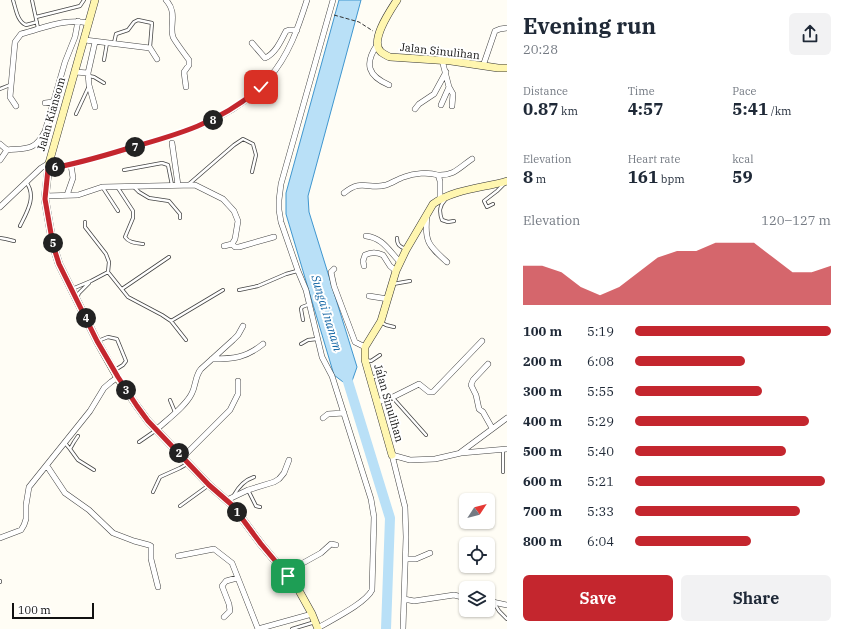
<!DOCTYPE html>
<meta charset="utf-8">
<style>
body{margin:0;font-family:"IBM Plex Serif",serif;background:#f2f2f3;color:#1f2937;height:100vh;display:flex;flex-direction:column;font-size:15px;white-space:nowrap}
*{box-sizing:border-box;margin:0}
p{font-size:13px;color:#747a83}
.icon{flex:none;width:22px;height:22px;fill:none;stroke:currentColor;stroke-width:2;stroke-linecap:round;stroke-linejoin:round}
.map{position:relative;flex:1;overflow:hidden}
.panel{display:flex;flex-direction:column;background:#fff;width:340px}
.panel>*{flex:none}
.needle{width:26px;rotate:54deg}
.fabs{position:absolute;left:459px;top:493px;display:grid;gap:8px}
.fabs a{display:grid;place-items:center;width:36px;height:36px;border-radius:6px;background:#fff;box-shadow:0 1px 3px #0004;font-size:20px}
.scale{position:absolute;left:12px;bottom:10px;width:82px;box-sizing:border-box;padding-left:4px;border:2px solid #111;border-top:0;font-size:11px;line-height:14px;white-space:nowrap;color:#111;-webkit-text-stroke:3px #fff;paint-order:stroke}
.pin{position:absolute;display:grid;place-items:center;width:34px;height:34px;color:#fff;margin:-17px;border-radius:8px;box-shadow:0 2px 6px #0006}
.km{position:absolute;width:20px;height:20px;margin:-10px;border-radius:50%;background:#222;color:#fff;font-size:11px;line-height:20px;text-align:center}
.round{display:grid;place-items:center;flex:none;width:42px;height:42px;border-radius:6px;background:#f2f2f3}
.headline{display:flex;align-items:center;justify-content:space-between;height:68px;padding:0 16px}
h1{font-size:22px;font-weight:800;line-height:30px}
.figures{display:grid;grid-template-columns:repeat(3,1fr);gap:6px;height:68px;padding:4px 16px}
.figures div{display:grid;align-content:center}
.figures b{font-size:17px;font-weight:800}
.figures small{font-size:11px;font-weight:400}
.figures p{font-size:11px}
.chart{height:112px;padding:8px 16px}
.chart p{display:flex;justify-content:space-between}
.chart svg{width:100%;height:72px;margin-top:4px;fill:#c4262e;opacity:.7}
.cta{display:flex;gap:8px;margin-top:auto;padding:8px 16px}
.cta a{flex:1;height:46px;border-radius:6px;background:#c4262e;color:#fff;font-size:16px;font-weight:800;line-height:46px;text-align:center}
.cta a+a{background:#f2f2f3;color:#1f2937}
ul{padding:0 16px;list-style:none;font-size:13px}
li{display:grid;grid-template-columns:64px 48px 1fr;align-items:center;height:30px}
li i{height:10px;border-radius:5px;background:#c4262e}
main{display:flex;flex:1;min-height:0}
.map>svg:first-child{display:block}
.water{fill:#b9e0f7;stroke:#3f96cf}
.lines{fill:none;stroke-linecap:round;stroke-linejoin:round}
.river{stroke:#b9e0f7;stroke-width:10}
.lane-casing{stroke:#444;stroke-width:4}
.street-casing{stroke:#444;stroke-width:6}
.secondary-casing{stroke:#333;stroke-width:8}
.path{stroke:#333;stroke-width:1;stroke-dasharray:4 2;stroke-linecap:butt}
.lane{stroke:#fff;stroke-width:2.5}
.street{stroke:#fff;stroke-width:5}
.secondary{stroke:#fff6b0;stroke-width:7}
.route-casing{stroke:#fff;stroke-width:8}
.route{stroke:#c4262e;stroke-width:5}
.labels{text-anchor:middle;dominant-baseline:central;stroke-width:4;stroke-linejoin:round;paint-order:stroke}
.street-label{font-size:11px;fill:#111;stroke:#fff}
.water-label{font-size:12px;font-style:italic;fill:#1768a6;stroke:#fff}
</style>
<main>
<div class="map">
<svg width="507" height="629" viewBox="0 0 507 629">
<rect width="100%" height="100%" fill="#fffdf5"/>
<path class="water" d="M339 0H361L308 196 309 212 357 367 351 384 347 385 334 375 286 214V193Z"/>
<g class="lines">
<path class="river" d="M345 372 390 518 386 629"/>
<g class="lane-casing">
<path id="lane" d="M13 0C16 9 17 21 26 25L37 22
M32 0 38 28
M36 17 80 6 84 0
M114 43 116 34 128 30 134 22 138 20 152 23 150 47
M104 60 107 43
M89 76 94 77 104 83
M0 89 10 85
M76 114 89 86
M124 170 162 163 168 165 172 185
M189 184 234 145 243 139 253 144 256 155 252 172
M134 187 139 192 149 198 169 201 180 214V218
M103 188 118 211
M118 188 133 211V218L125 237C129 243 136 243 143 244
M445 200C439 206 439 212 442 220L448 222 454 221
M493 204 487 207 484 201 497 191 504 184
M85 222V227L106 254 109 262 108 272
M20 226C27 212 37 196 26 182
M0 238 6 239 14 241
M397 238C397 245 400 247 406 249
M393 284 410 281
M72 289 91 281 108 272 128 297 162 315 171 321 186 340
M122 289 169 257
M239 290 258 286 286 274 297 271
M77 298 79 293 89 283
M303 320 301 309 302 307 310 304
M171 321 223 290
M381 322 386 325 394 327
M98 341 108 337 117 339 126 361 123 365 115 370
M301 344 308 340 317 339
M365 360 371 361 380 355
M371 378 385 373
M393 398 426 435
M170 400 175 412
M139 442 155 431
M65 443 70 449 74 442 78 436
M70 449 78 460 94 470
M503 450V472
M248 490 256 506 260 507
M153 492 160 477 180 468 187 464
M234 495C239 486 245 480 254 477
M180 506 209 485
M0 582V581
M494 603 499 611 507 619
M292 629 315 622"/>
</g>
<g class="street-casing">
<path id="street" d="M166 0C178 13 169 26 173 37 175 41 186 56 189 60V65L184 72 186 87
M85 40 150 48 157 59
M252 43 265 58C275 54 281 41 286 31L289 30H297
M377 45C364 64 368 76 389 85
M483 66 495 31 500 29 507 28
M75 72 88 73 89 85 95 107
M88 73 95 42
M449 87 453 94 452 106
M45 103 53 102
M441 105 449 87 442 60
M16 106 10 97 15 42 21 34C45 28 62 18 89 23
M415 109 419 104 434 94 446 72
M172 143 178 185
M0 144 7 150
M0 160 7 150C27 148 35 151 45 131L65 62 75 37 78 21
M48 169C75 164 101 156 128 149 177 135 235 120 269 78 289 55 298 28 307 0
M438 175C454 176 460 167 472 159
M344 193C362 178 368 190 386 185 392 183 398 179 404 177 414 173 428 172 438 175L440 181V199
M67 195 73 178 71 165
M45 196 78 195 102 187 195 185 223 199 234 211 238 221 235 239 232 244 224 246
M0 207 41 168 49 163
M427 216C424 242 429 246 447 262
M366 236C383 238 389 251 400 262
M232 244 235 247H239L274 237
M364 266 363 261 365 255C371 252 377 252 383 255L390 266 396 271
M334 269 331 272 334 286 355 342 365 347
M369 296 388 299
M212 359C233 359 246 358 263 344
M488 364 473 380 471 385 476 395 479 409 483 412 492 428
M377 402 393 397 419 384 429 392H433L482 341
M323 418 328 414 344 413
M157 429C168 419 186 406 192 393 196 385 195 376 201 369L233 340 238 335 243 326
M461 452 507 418
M183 457 230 410 238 394V381
M47 466 65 493 89 510 113 533 134 541 149 545 151 546V559L158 587
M227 500 248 490 274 482 279 479 284 473 289 460
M0 538 21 530 24 525 26 519V505L29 487 90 411 104 388 111 382 118 377
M178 556 214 549 232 563 258 629
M406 559H416L430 553
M288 576 303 563 321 553 331 544 336 545
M404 599 414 601 454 595 466 598
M488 601 507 605
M224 617 230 611 229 604 222 586 226 581 237 578
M318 628C331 620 366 603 372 590L374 517 371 499 332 376 322 357 306 290 298 271 281 222 279 210V200L281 184 333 0
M258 629 312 614
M403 629 406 537 405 507 392 455 410 460 435 459 461 453 507 449"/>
</g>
<g class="secondary-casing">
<path id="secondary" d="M95 0 49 163 45 199 53 245 59 264 97 341 119 380 137 406 148 421 209 485 232 505 261 544 297 587 312 614 318 629
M397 0C390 11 369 41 381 52 384 54 387 56 390 57L451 61 498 68H507
M392 455 365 360V347L381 321 396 271 406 250 433 204C454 189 483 188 507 181"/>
</g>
<path class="path" d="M334 15 359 22 373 31"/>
<use href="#lane" class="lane"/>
<use href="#street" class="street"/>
<use href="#secondary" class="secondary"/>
</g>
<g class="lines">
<g class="route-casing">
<path id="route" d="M261 87C220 123 177 135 126 149 100 157 75 164 48 169L45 199 53 245 59 264 97 341 118 377 137 406 148 421 209 485 232 505 261 544 288 576"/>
</g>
<use href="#route" class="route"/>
</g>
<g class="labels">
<g class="street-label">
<text transform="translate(440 51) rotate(6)">Jalan Sinulihan</text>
<text transform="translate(51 114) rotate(-74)">Jalan Kiansom</text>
<text transform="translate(389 403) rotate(74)">Jalan Sinulihan</text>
</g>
<g class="water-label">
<text transform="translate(327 313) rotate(73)">Sungai Inanam</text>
</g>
</g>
</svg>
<div class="fabs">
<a><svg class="needle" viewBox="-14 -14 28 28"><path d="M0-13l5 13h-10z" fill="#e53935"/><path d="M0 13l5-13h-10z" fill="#747a83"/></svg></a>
<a><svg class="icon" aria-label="locate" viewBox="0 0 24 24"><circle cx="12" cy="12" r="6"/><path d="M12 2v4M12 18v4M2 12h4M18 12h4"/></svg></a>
<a><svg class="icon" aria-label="layers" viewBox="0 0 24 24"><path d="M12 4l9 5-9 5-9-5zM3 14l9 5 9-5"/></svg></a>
</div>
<div class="scale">100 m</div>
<div class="pin" style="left:288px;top:576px;background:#1e9e55"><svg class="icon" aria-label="arrive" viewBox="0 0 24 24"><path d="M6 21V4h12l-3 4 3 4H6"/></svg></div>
<div class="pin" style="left:261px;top:87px;background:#d93025"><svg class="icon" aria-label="check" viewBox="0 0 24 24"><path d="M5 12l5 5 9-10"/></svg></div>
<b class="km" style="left:237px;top:512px">1</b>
<b class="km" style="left:179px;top:453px">2</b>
<b class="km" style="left:126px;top:390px">3</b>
<b class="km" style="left:86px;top:318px">4</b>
<b class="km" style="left:53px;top:243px">5</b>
<b class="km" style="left:55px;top:167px">6</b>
<b class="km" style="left:135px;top:147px">7</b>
<b class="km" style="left:213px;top:120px">8</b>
</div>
<section class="panel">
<div class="headline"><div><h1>Evening run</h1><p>20:28</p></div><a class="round"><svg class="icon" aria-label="share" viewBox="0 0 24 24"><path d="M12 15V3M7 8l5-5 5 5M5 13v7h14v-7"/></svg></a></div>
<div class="figures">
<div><p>Distance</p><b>0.87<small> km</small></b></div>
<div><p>Time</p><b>4:57</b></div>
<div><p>Pace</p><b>5:41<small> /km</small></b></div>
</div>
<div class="figures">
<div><p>Elevation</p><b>8<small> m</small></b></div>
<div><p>Heart rate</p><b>161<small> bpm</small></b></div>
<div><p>kcal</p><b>59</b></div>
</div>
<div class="chart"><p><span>Elevation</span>120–127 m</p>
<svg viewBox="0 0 160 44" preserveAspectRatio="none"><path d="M0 44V20L10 20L20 24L30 33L40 38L50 33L60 24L70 15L80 11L90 11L100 6L110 6L120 6L130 15L140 24L150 24L160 20V44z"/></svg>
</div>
<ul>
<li><b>100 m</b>5:19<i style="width:100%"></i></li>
<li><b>200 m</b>6:08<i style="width:56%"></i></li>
<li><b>300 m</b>5:55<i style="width:65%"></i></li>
<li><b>400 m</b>5:29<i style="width:89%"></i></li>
<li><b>500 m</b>5:40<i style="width:77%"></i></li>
<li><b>600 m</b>5:21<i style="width:97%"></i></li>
<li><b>700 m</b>5:33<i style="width:84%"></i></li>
<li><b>800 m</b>6:04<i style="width:59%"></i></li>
</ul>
<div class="cta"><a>Save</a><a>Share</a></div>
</section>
</main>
